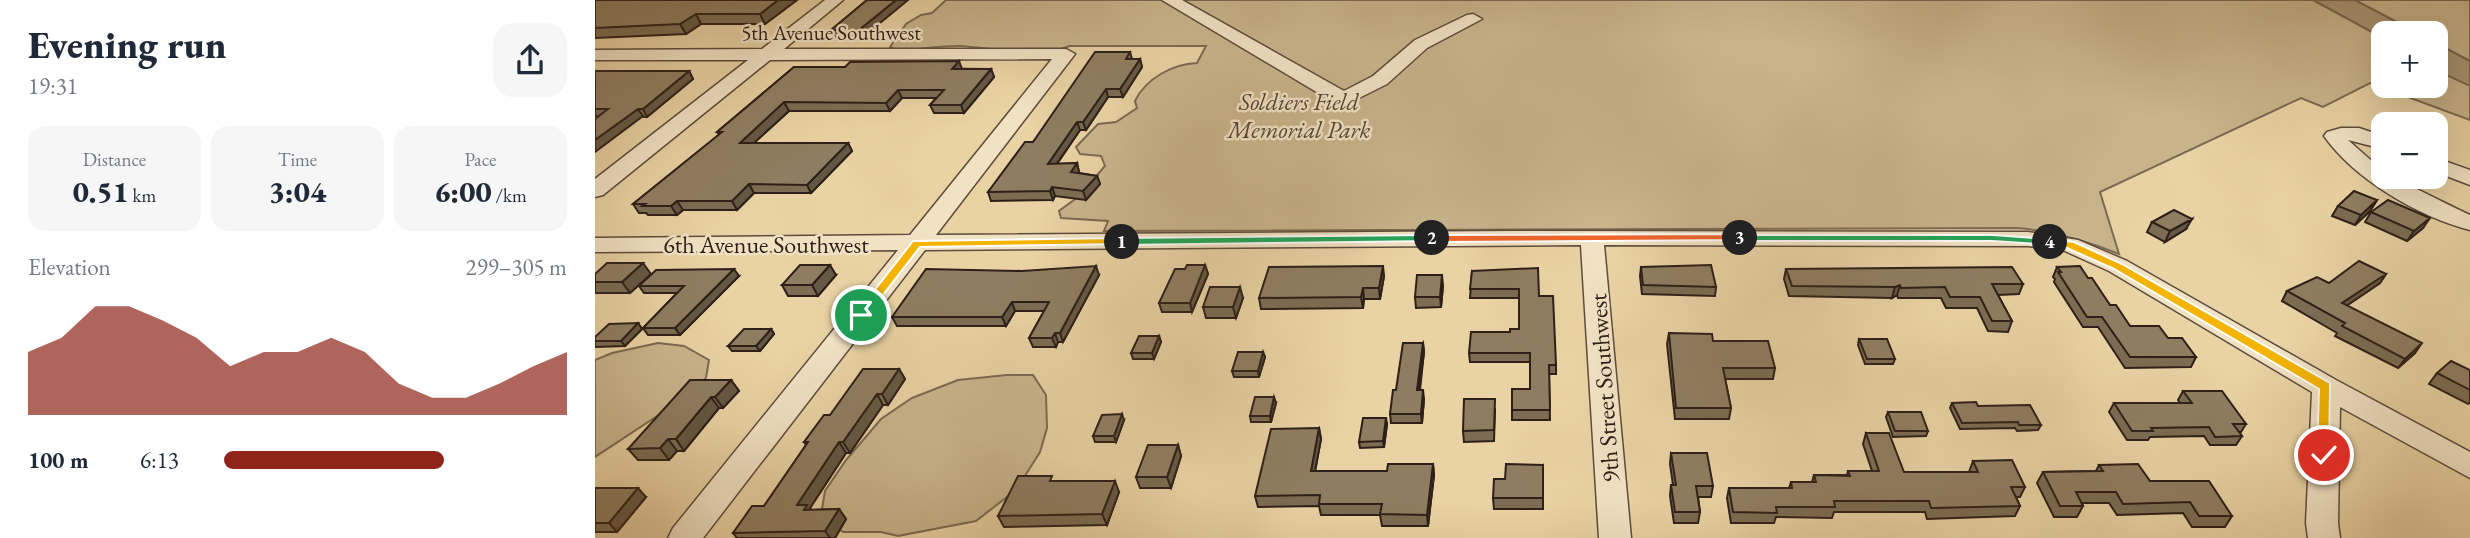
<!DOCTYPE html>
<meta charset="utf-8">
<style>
body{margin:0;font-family:"EB Garamond",serif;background:#f6f6f7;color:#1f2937;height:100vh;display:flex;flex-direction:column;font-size:26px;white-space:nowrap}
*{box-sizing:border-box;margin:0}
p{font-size:23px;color:#747a83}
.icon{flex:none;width:38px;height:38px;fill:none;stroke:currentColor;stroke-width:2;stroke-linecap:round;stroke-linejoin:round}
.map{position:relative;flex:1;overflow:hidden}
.drawer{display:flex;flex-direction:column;background:#fff;width:595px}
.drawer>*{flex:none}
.buttons{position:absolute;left:1776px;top:21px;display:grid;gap:14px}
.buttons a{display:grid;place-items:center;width:77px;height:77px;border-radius:14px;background:#fff;box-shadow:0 7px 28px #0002;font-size:35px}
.pin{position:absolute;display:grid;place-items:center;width:60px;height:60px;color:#fff;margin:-30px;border:4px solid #fff;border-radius:50%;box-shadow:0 2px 7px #0007}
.km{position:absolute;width:35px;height:35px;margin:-18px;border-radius:50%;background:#222;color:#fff;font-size:19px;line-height:35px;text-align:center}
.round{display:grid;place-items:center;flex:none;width:74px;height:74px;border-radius:21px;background:#f6f6f7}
.summary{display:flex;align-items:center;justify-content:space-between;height:119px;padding:0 28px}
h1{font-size:38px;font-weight:800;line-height:52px}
.figures{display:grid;grid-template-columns:repeat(3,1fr);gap:10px;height:119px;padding:7px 28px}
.figures div{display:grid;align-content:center;border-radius:18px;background:#f6f6f7;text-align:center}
.figures b{font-size:30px;font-weight:800}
.figures small{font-size:19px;font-weight:400}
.figures p{font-size:19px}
.chart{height:196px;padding:14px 28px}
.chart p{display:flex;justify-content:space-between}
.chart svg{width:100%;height:126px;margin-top:7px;fill:#8f2418;opacity:.7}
ul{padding:0 28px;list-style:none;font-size:23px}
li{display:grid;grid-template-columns:112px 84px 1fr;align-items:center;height:52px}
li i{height:18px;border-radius:9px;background:#8f2418}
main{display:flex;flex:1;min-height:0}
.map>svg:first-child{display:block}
.green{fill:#c9b48c;stroke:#7c6a52;stroke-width:2;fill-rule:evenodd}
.water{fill:#a99574;stroke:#78664f;stroke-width:2}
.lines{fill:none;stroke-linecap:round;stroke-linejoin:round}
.minor-casing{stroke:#5d4c3b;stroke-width:3}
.minor{fill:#f1e2c4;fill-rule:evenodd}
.wall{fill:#7b6c53;stroke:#2e2018;stroke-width:2}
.shaded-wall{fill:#645844;stroke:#2e2018;stroke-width:2}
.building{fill:#8f7d61;stroke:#2e2018;stroke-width:2}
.split-1{fill:#f5b400;stroke:#fff;stroke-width:2}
.split-2{fill:#22a559;stroke:#fff;stroke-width:2}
.split-3{fill:#f0652b;stroke:#fff;stroke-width:2}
.split-4{fill:#22a559;stroke:#fff;stroke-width:2}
.split-5{fill:#f5b400;stroke:#fff;stroke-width:2}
.labels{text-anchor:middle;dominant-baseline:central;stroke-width:5;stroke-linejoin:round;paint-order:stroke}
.far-street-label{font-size:21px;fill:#2e2018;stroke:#f1e2c4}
.park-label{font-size:24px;font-style:italic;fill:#554535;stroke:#f1e2c4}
.street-label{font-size:24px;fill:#2e2018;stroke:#f1e2c4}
</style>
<main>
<section class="drawer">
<div class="summary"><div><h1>Evening run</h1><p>19:31</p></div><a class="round"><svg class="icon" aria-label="share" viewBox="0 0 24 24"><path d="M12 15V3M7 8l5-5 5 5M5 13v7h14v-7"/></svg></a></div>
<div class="figures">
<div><p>Distance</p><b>0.51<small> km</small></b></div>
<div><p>Time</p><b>3:04</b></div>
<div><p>Pace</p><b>6:00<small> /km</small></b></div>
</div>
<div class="chart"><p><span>Elevation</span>299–305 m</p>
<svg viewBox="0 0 160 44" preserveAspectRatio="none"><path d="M0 44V22L10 17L20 6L30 6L40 11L50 17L60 27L70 22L80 22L90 17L100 22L110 33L120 38L130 38L140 33L150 27L160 22V44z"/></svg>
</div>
<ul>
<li><b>100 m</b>6:13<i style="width:64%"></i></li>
</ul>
</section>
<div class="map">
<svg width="1875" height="538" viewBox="0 0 1875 538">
<rect width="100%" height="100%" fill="#e9d2a4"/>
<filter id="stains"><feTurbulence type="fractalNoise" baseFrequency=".00286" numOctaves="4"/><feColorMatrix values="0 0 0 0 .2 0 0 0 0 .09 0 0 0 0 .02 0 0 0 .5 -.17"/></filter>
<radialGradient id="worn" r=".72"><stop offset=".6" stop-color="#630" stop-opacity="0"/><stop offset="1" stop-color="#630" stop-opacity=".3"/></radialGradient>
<path class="green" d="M351 0H1875V120L1775 83 1728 107 1706 98 1505 192 1524 254C1490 240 1459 231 1422 228L509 231 513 221 466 218 464 211 483 197 510 166 506 156 485 154 481 147 503 124 521 122 542 108 540 101C551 78 578 64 602 63L611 46H475C443 58 401 49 367 46 345 45 324 50 302 50L295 47 311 24 326 15 337 13ZM1788 33H1841V86H1788Z
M63 343 89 346 114 360 111 378 88 399 0 457V360L17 353Z
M412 375H438L451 395 452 428 445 452 421 490 381 521 303 536 286 532H248L226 515 230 491 251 460 286 419 317 398 363 380Z"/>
<path class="water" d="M1718 0H1760L1823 33H1788V38Z
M1841 43 1875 61V86L1841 70Z"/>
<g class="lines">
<g class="minor-casing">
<path id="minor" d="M230 0H248L189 49H471L480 54 341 235 917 231 1433 232 1483 240 1532 261 1741 380 1875 452V478L1745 407 1743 523 1745 538H1713L1711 523 1717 392 1514 271 1470 251 1433 246 1009 245 1036 538H1004L986 245 330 250 108 538H73L78 528 303 250 0 252V238L315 235 457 59 175 60 8 195 0 197V179L153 60H0V50L167 49Z
M567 0H587L749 91 778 76 820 40 872 15 878 14 887 19 832 48 792 84 762 99 760 105 753 107 740 103Z
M1746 128H1764L1788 136V149L1753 140 1788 171V177C1803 177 1856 207 1875 215V230C1824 217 1759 179 1729 136L1732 132Z
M1841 158 1875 170V185L1841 172Z"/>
</g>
<use href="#minor" class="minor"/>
</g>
<path class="wall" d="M0 0H202L170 24H106L91 34 0 38Z
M272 0 268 37H239L236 30Z
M535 52 537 59H545L547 67 528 97H513L491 130H485L462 164 482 163 484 172V173L502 176 505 184 491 200 460 196 458 200 396 201 393 192 438 142Z
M199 67 396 69 399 77 369 113H339L335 105 341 98H307L295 111H194L159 143H253L257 151 216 193H159L142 210H88L82 215H53L51 213H44L38 204 124 135 122 132Z
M0 71H94L98 79 52 117 0 116Z
M1782 200 1775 211 1760 225 1737 216 1743 206Z
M1776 212 1828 228 1812 241 1770 222Z
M1557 222 1591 229 1570 242 1552 232Z
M610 265 613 274 597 312H567L564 303 590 269Z
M1046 267 1121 287 1120 296 1047 294 1045 276Z
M1462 267 1493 278 1515 305 1535 326 1573 338 1601 357 1596 367 1530 368 1503 327H1488L1459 282 1460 279 1458 277Z
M1191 269 1428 284 1424 294 1403 295 1417 321 1413 332 1393 331 1382 308H1351L1346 298H1303L1302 295 1297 298 1194 296 1189 279Z
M877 271 944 296 961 365V374H954L955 420H917V389H935V362H875L874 353 915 332 924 329V298H875Z
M0 274H56L35 293H0Z
M1791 274 1785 283 1751 306 1820 353 1803 368 1740 336 1742 333 1687 301 1692 291 1734 283Z
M241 275 223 296H193L187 285Z
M504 275 468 342H463L461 347H438L434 338 449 311H420L411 326H302L297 317Z
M144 276 85 335H53L48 328 82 293H49L44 286Z
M789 276 785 299H769L768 308 666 309 664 298Z
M848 286 846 307 821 308 820 297Z
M648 298 641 318H611L608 307Z
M43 323 47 329 30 346 0 347V337Z
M176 329 179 334 165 351H137L133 346Z
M1074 333 1118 341 1180 368 1178 379H1130L1136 408 1134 419H1080L1072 344Z
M564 336 566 342 559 359H538L536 353Z
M1264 339 1300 359 1298 364H1270L1263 345Z
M828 343 829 352 825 390 829 399 827 423H796L795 414 801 390Z
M668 352 670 357 664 377H639L637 371Z
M304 369 310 379 293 405H288L255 453H251L215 508 216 510 244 509 251 519 240 538H142L138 533 169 506 211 445 209 442 235 415Z
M1875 370V403L1873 404 1834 384 1842 373Z
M136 380 144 391 128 408H124L89 451H82L74 460H43L33 449Z
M1588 391 1651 424 1646 432H1644L1647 436 1641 445H1615L1609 436 1555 437 1553 440H1532L1514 412 1519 403H1585L1583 400Z
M681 403 676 422H656L655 416Z
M1357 403 1383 406 1446 425 1443 430 1422 431 1420 428 1365 429 1355 408Z
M900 410 899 441 869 442 868 431Z
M1293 412 1333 431 1331 436 1298 437 1291 417Z
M529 420 521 442H500L498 436Z
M792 424 789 447 765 448 764 442Z
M724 428 726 439 720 471H792L838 464 839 475 833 526H787L785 515H726L724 506 663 507 660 496Z
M1271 433 1309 472H1374L1378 461 1430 487 1425 497H1421L1425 506 1420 516 1332 519 1330 512H1239L1237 518 1181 517 1179 523H1136L1132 498 1134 488H1194L1196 482H1217L1219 475H1252L1253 471H1277L1268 444Z
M583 445 586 456 576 488H545L541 477Z
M1076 453 1118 486 1116 497H1103L1105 512 1103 523H1079L1075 496 1076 485H1078L1075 464Z
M948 465V509H899L898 498Z
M1504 465 1555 481 1637 516 1630 527H1597L1588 513 1522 515 1514 503H1487L1488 506 1482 517H1459L1442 483 1448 472 1501 471Z
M460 481 524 492 512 525 409 527 403 516Z
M0 488 51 497 22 532H0Z"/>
<path class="shaded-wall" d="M183 0H202L170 24 165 14Z
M301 0H313L268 37 264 30Z
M101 14 106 24 91 34 85 24Z
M545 59 547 67 528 97 525 89Z
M364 61 367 69H357Z
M396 69 399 77 369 113 366 105Z
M94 71 98 79 52 117 48 109Z
M511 89 513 97 491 130 488 122Z
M303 90 307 98 295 111 291 103Z
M189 102 194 111 150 151 145 143Z
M43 109 48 116 0 152V140Z
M482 122 485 130 456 172 453 164Z
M253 143 257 151 216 193 212 185Z
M482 163 484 172 479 181 476 172Z
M502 176 505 184 491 200 488 191Z
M154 184 159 193 142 210 137 201Z
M457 187 460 196 458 200 455 191Z
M1782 200 1775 211 1760 225 1766 215Z
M82 201 88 210 82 215 76 206Z
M1835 218 1828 228 1812 241 1819 231Z
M1597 219 1591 229 1570 242 1575 231Z
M48 263 56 274 35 293 27 282Z
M235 265 241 275 223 296 217 285Z
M610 265 613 274 597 312 595 303Z
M501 266 504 275 468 342 465 333Z
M788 266 789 276 785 299 784 288Z
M139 269 144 276 85 335 80 328Z
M1791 274 1785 283 1741 313 1747 303Z
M847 275 848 286 846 307 845 297Z
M1305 285 1302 295 1297 298 1300 287Z
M645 287 648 298 641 318 638 307Z
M768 288 769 299 768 308 766 297Z
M417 302 420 311 411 326 407 317Z
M43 323 47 329 30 346 26 341Z
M176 329 179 334 165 351 161 346Z
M460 333 463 342 461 347 457 338Z
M564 336 566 342 559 359 557 353Z
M828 343 829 352 823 399 822 390Z
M1827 343 1820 353 1803 368 1810 359Z
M668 352 670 357 664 377 663 371Z
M304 369 310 379 293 405 287 394Z
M136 380 144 391 128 408 120 397Z
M828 390 829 399 827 423 826 414Z
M282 394 288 405 255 453 248 442Z
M116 397 124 408 89 451 81 439Z
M679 397 681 403 676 422 675 416Z
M527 414 529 420 521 442 519 436Z
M791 418 792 424 789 447 788 441Z
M724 428 726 439 718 482 716 471Z
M73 439 82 451 74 460 65 448Z
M244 442 251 453 215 508 220 515 202 505Z
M583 445 586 456 576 488 572 477Z
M838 464 839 475 833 526 832 515Z
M520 481 524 492 512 525 507 514Z
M43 488 51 497 22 532 14 523Z
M244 509 251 519 240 538H235L230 531Z"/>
<path class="building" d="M0 0H183L165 14H101L85 24 0 28Z
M272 0H301L264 30H236Z
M500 52H535L531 59H545L525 89H511L488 122H482L453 164 482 163 476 172 502 176 488 191 457 187 455 191 393 192 430 142H438Z
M364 61 357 69H396L366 105H335L349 90H303L291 103 189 102 145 143H253L212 185 154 184 137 201H82L76 206H47L50 204H38L127 132H122L199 67H250L255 62Z
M0 71H94L48 109H43L0 140V119L13 109H0Z
M1759 191 1782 200 1766 215 1743 206Z
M1793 200 1835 218 1819 231 1776 212Z
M1579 210 1597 219 1575 231 1557 222Z
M1764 261 1791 274 1747 303 1827 343 1810 359 1747 326 1750 323 1692 291 1722 277 1734 283Z
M12 263H48L27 282H0V274Z
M205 265H235L217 285H187Z
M592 265H610L595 303H564L580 269H590Z
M1116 265 1121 287 1048 285 1046 267Z
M501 266 465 333H460L457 338H434L454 302H417L407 317H297L331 269 427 271Z
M788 266 784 288H768L766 297 664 298 674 267Z
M1485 266 1493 278H1497L1515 305H1521L1535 326H1564L1573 338H1587L1601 357H1535L1507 317H1492L1463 272H1466L1462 267Z
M1417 267 1428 284H1397L1417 321H1397L1385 297H1355L1350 287 1306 288 1305 285 1300 287 1197 286 1191 269Z
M943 268 944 296H958L961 365H954L955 410H917V389H935V353H874L876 332H915V329H924V289H875L877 271Z
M139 269 80 328H48L89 286H44L61 270Z
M822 275H847L845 297H820Z
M615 287H645L638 307H608Z
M43 323 26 341H0V337L14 324Z
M149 329H176L161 346H133Z
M1074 333 1117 334 1118 341H1173L1180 368H1128L1136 408H1081Z
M544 336H564L557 353H536Z
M1264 339H1292L1300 359H1272Z
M808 343H828L822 390H828L826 414H795L798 390H801Z
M643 352H668L663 371H637Z
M1856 361 1875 370V390L1842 373Z
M268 369H304L287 394H282L248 442H244L202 505H212L209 510 244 509 230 531 138 533 157 506H169L213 442H209L229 415H235Z
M95 380H136L120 397H116L81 439H73L65 448 33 449Z
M1588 391H1627L1651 424H1638L1647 436 1620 437 1614 427 1556 428 1558 431H1537L1519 403H1597Z
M660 397H679L675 416H655Z
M869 399H900L899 430 868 431Z
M1381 402 1383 406 1435 405 1446 425H1424L1423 422 1367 423 1357 403Z
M1293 412H1326L1333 431H1300Z
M527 414 519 436H498L507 415Z
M768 418H791L788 441 764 442Z
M724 428 716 471H792L793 464H838L832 515 785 514 787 504H724L725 495 660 496 676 429Z
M1271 433H1294L1309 472H1383L1378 461 1417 460 1430 487H1416L1425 506 1336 508 1334 501H1239L1240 507H1181L1182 513 1138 512 1134 488H1197L1196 482H1221L1219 475 1255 476 1253 471H1284Z
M553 445H583L572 477H541Z
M1076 453H1112L1118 486H1101L1105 512H1080L1076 485H1081Z
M911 464 948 465V498H898L899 479H910Z
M1543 464 1555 481H1614L1637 516H1604L1595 502 1528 504 1521 492H1481L1488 506H1465L1448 472 1508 471 1504 465Z
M423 476H457L455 481H520L507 514 403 516Z
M0 488H43L14 523H0Z"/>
<path class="split-1" d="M527 238 531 239V244L325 247 270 318 266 319 260 315 318 241Z"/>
<path class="split-2" d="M837 235 840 236V241L527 245 521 242 527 238Z"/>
<path class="split-3" d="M1145 234 1149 235V240L837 242 831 238 837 235Z"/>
<path class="split-4" d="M1141 235H1398L1455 239 1460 242 1455 245 1398 241H1145L1141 240Z"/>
<path class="split-5" d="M1455 239 1479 242 1527 264 1735 383 1734 458H1724L1722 455 1724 389 1519 269 1472 248 1451 244V240Z"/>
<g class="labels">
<g class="far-street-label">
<text x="236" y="32">5th Avenue Southwest</text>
</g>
<g class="park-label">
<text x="704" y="101">Soldiers Field<tspan x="704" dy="28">Memorial Park</tspan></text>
</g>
<g class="street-label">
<text x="171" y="244">6th Avenue Southwest</text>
<text transform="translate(1009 388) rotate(-94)">9th Street Southwest</text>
</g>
</g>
<rect width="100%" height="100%" filter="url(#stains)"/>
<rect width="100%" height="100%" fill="url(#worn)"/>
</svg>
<div class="buttons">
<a>+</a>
<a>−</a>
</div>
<div class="pin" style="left:266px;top:315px;background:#1e9e55"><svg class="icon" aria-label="arrive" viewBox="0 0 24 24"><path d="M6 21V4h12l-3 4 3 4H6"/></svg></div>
<div class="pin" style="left:1729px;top:455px;background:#d93025"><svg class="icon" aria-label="check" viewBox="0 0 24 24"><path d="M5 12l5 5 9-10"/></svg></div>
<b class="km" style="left:527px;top:242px">1</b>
<b class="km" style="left:837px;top:238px">2</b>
<b class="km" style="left:1145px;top:238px">3</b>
<b class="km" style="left:1455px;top:242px">4</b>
</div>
</main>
